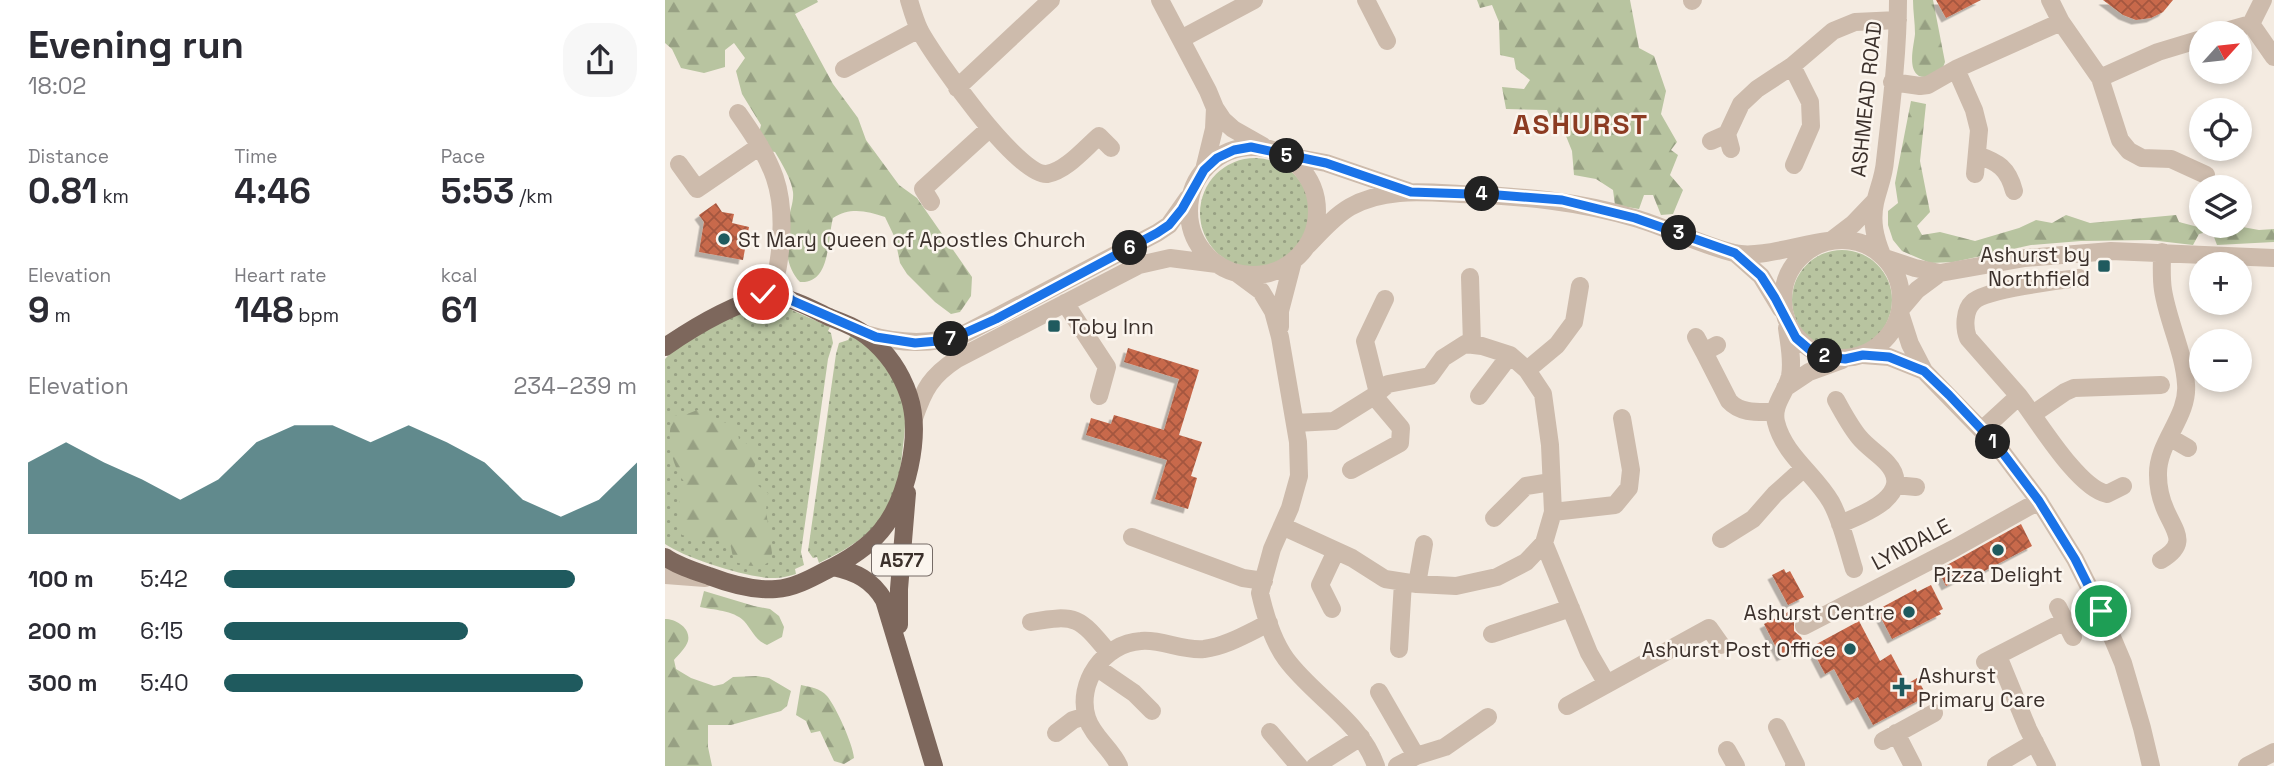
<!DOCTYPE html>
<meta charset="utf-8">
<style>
body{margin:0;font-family:"Space Grotesk",sans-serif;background:#f7f7f7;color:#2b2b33;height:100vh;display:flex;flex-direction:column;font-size:26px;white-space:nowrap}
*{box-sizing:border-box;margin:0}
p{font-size:23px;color:#7c7c81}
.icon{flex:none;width:38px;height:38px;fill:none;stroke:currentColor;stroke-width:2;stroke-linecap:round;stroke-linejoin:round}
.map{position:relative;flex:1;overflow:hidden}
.details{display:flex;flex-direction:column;background:#fff;width:665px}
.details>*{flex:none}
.needle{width:46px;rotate:63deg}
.controls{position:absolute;left:1524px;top:21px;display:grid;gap:14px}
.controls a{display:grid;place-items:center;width:63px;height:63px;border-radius:50%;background:#fff;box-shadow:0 4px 10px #0003;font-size:35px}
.pin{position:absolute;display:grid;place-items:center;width:60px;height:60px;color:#fff;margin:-30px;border:4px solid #fff;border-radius:50%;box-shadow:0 2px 7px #0007}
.km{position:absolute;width:35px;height:35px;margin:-18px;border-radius:50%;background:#222;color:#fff;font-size:19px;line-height:35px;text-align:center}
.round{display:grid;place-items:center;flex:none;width:74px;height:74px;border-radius:28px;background:#f7f7f7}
.overview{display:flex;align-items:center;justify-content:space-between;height:119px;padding:0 28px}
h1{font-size:38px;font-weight:700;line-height:52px}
.metrics{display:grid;grid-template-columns:repeat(3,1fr);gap:10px;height:119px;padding:7px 28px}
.metrics div{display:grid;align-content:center}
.metrics b{font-size:35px;font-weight:700}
.metrics small{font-size:19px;font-weight:400}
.metrics p{font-size:19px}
.chart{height:196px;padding:14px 28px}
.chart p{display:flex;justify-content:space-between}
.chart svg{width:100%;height:126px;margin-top:7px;fill:#1f5a5e;opacity:.7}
ul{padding:0 28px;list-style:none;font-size:23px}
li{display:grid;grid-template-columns:112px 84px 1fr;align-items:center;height:52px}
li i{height:18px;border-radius:9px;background:#1f5a5e}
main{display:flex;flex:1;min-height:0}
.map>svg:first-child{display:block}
.grass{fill:url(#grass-dots)}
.forest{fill:url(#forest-firs)}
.building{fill:url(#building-cross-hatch);filter:url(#shadow)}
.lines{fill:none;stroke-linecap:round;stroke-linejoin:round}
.minor{stroke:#cdbbac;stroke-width:18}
.major{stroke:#7d675c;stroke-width:18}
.route-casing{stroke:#fff;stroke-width:14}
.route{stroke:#1a73e8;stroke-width:9}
.poi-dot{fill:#1f5a5e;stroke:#fbf5ee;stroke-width:2.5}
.labels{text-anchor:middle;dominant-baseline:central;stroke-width:5;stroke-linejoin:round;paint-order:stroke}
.shield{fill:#fbf5ee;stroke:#756b66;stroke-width:2}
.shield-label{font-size:19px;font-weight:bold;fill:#3b302b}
.street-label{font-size:21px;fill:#3b302b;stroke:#fbf5ee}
.poi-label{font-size:21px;fill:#3b302b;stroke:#fbf5ee;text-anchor:start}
.district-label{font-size:28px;font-weight:bold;letter-spacing:2px;fill:#8c3b22;stroke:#fbf5ee}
</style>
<main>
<section class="details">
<div class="overview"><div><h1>Evening run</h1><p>18:02</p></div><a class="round"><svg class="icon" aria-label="share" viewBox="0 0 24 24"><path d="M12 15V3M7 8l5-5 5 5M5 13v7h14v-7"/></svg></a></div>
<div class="metrics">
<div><p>Distance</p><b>0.81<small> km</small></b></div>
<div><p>Time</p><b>4:46</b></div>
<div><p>Pace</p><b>5:53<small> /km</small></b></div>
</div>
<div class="metrics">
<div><p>Elevation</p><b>9<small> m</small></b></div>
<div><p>Heart rate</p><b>148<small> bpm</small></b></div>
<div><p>kcal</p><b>61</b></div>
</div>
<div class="chart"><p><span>Elevation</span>234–239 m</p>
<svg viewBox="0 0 160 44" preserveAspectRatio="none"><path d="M0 44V19L10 12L20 19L30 25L40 32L50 25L60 12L70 6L80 6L90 12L100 6L110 12L120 19L130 32L140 38L150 32L160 19V44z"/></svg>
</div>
<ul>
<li><b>100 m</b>5:42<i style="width:85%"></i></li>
<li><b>200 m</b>6:15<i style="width:59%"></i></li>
<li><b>300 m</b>5:40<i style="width:87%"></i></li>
</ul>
</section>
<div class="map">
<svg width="1609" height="766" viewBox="0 0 1609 766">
<defs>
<pattern id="grass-dots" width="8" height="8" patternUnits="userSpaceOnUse" patternTransform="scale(1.75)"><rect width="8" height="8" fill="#b8c4a0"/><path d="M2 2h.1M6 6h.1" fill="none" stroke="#97a083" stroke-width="1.8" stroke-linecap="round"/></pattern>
<pattern id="forest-firs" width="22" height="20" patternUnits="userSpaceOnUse" patternTransform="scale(1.75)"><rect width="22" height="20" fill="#b8c4a0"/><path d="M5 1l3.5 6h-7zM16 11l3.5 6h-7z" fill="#97a083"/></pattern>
<pattern id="building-cross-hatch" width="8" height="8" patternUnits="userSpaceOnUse" patternTransform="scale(1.75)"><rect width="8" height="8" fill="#c8694b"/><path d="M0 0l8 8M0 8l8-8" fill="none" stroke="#a4573f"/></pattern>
<filter id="shadow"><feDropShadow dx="-4.5" dy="4.5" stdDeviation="0" flood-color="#0004"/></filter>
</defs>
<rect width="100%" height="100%" fill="#f4ebe1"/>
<path class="grass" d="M535 213a55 55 0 1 1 110 0a55 55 0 1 1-110 0Z
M1127 300a50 50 0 1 1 100 0a50 50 0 1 1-100 0Z
M101 304 120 307 165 327 163 331 166 333 168 343 163 359 136 552 139 565 130 569 131 574C124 576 117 578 110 578 85 579 20 558 0 544V359C24 334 68 314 101 304Z
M186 335C216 351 240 387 240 423 240 433 238 444 237 455 235 473 232 496 221 511 204 537 181 550 154 563L152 557 148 558 143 551 171 354 174 343 183 340Z"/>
<path class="forest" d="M0 0H152L153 2 130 14 168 84 193 118 201 140 234 185 252 198 307 277 306 296 295 312 286 314 270 302 242 274 235 263 230 238 220 217C202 211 185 207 168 218 162 240 166 284 135 282 120 267 119 240 123 220 125 211 129 201 128 192 126 178 117 164 110 152L103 151 93 137 96 125 77 94 71 71 80 58 69 43 60 50V67L39 73 16 68 7 49 0 43Z
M812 0H965L974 48 989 56 1001 91 996 114 1012 142 1006 150 1013 155 1005 175 1018 190 1008 214 996 215 988 195H979L974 209 950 205 948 190 931 179 909 175 907 151 899 131 887 122 882 110 841 109 837 87 859 89 865 80 851 69 849 58 835 55 834 22 827 5 815 8Z
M1248 0H1268L1280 62 1276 73C1269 75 1261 79 1254 76 1242 69 1249 45 1250 34 1250 23 1248 11 1248 0Z
M1246 101 1261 104 1255 161 1265 212 1252 226 1257 235 1275 232 1310 241 1354 228 1371 220 1387 223 1401 215 1425 223 1511 215 1514 222 1533 227 1536 224V226H1572L1594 230 1609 229V242L1552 245 1549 237 1542 232 1534 234 1528 245 1485 240 1416 241 1366 245 1289 262 1265 263 1237 251 1228 240 1223 225V211L1233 203 1230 183Z
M35 409 44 413 55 421 72 426 74 440 87 446 94 454 88 471 92 485 103 493 101 510 107 553 105 561C94 570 82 565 69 562L65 543 61 538 42 541 17 535C9 519 17 508 14 492L21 484C6 467 0 434 9 415L17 416Z
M39 591 89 606 105 609 114 616 119 627 117 637 102 645C90 640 87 630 79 621 68 610 48 610 35 607Z
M0 619C11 619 26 628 23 641 21 648 13 655 9 660L11 669 26 678 49 686 58 684 68 677 92 676 104 678 126 691 122 706 116 711 66 725H43V747L47 766H0Z
M136 685C145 687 155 688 162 696 171 707 188 744 189 758L179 764 169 761 155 731 146 733 141 721 131 715Z"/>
<path class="building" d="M1271 0H1316L1281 18Z
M1438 0H1508L1498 12 1486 18 1471 20 1458 15Z
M51 203 57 212 69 214 67 223 84 227 78 260 34 252 39 222 34 215Z
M463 348 534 370 514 435 537 442 526 476 532 478 523 509 490 499 502 460 421 435 426 418 446 424 449 415 499 430 514 379 459 362Z
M1356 524 1367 546 1310 576 1308 572 1281 586 1273 570Z
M1119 569 1121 573 1125 571 1139 597 1123 605 1107 575Z
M1266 585 1278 609 1274 611 1276 614 1227 639 1212 610 1251 589 1252 592Z
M1123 612 1129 622V631L1136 637 1140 645 1116 657 1099 624Z
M1194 621 1215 661 1226 654 1242 684 1252 678 1262 696 1208 725 1193 697 1186 701 1169 669 1160 674 1146 647Z"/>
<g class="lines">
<path class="minor" d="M244 0C247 10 250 21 255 31 269 57 353 177 382 174 401 171 420 148 434 136L446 148
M495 0 543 91 550 108 558 120 568 129 598 146
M701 0 722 41
M1385 0 1396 22 1435 78 1455 140 1464 151 1477 158 1506 159 1541 175
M1027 1 1028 0
M1586 24 1598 0
M1554 33 1586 24 1609 57
M516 39 589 0
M1127 66 1145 102 1146 126 1129 165
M179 69 254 29
M1291 69 1309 110 1314 130 1310 174
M1435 78 1493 52 1536 39
M1227 82 1255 86 1263 85 1291 69 1396 22
M292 88 386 0
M73 113C108 163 122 189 115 251 112 276 111 288 87 300
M1062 134 1076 104 1092 89 1127 66 1168 31 1190 22 1233 20
M1046 141 1062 134 1066 149
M524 211a64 64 0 1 1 128 0a64 64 0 1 1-128 0Z
M1312 155C1333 162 1343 168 1349 191
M622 156 661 163 743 191
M14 164 32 189 95 146
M539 170 549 129 550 108
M266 202 258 189 325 128
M1118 299a59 59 0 1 1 118 0a59 59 0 1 1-118 0Z
M1167 240 1188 224 1210 201
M642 246C655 233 668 217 685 207 718 188 758 192 795 194 855 196 915 201 973 219 1005 229 1037 245 1069 253 1094 259 1136 244 1163 241
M1070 253 1096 276 1116 309
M1217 255C1210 238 1206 222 1210 203 1213 189 1219 176 1220 161 1226 108 1233 53 1233 0
M1220 258 1250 268 1275 273 1360 258 1446 251 1609 258
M573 274 596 291 608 311 615 337 633 442 634 476 625 508 607 549 595 593C600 615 608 641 621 659 649 697 695 720 711 766
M805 277 807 345
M400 303 442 367 434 396
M1235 310 1252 290 1275 273
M1235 313 1245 344 1259 371 1334 448 1374 501 1410 559 1436 611 1458 663 1477 728 1486 766
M615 327V311L628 261
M1122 328C1124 344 1128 360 1125 376 1121 393 1107 404 1111 422 1119 455 1150 474 1166 502 1177 522 1182 547 1189 569
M200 334C234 344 267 346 301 333L492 233 504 225 523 198
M1031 337 1039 352 1052 345
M1039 352 1064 401C1076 414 1093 412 1110 412
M1198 355 1224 357 1259 371
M862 370 892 345 909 322 915 286
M1120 388 1144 372 1177 360
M713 393 700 341 720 299
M814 396 845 355
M1354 396 1303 338C1299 328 1299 310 1308 302 1319 290 1395 280 1414 278
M1171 400C1178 413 1185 426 1194 437 1202 447 1214 454 1222 463 1251 495 1197 515 1175 524
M1368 414 1400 392 1409 388 1496 385
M249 418C259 389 266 376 292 359L474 265 505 258 552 264
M1317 430 1354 396C1373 421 1413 488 1442 494L1458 486
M1504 437 1523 448
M686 470 735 443 736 428 709 396
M1230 485 1251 487
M888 512 950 505 964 488 966 470 957 418
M829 518 861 486 886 482
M617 526 687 558 720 579 752 584 791 586 832 577 861 562 879 543 888 512 885 445 878 394 862 370 845 355 817 346 800 344 778 358 765 376 723 384 709 396 669 421 630 423
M467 537 578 578 599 581
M1056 539 1088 519 1110 494 1139 468
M879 543 924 653 942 684
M1496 560C1523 544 1511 533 1501 511 1496 500 1493 487 1493 475 1492 442 1524 417 1521 384 1519 352 1503 322 1498 290 1496 278 1497 265 1497 252
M0 575 40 578
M752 584 759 544
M1393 607 1408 637
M667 609 655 585 671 551
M366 622C412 614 414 617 444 653
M1139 626 1290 548 1374 501
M827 634 906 608
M734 649 738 582
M1333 656 1363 729 1382 766
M1320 662 1400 621
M431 667 469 693 487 711
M714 692 751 756
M902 706 1044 628 1056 645
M1112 727 1131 765 1129 766
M605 732 634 766
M391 733 408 720 421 716
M1231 733 1248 766
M1218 741 1269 713
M1062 750 1071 766
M1331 765 1370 742
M454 766C446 748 428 737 422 718 411 683 439 643 476 641 497 639 517 651 539 649 562 646 583 633 604 623
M650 766 696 737
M732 766 751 756 780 747 823 717
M1582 766 1609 752"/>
<path class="major" d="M0 347C26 329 83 293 115 297 132 300 149 310 164 317 177 322 191 327 202 336 221 351 236 372 244 396 257 435 242 500 216 531 201 549 181 561 160 571 145 579 128 588 111 589 88 591 65 584 44 576 29 571 13 566 0 557
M168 567C191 572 207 580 219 600L269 766
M234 625V589L242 493"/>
</g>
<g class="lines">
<g class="route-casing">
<path id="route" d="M98 294 111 279 119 293 128 301 211 337 250 343 284 340 331 319 492 233 504 225 517 209 539 170 552 158 569 150 586 147 661 163 746 192 833 195 897 200 970 218 1070 253 1096 276 1110 298 1131 338 1145 350 1162 357 1180 359 1198 355 1224 357 1259 371 1284 395 1334 448 1374 501 1410 559 1436 611"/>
</g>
<use href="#route" class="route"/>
</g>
<g class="poi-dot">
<circle cx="59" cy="239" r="7"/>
<rect x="1432" y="259" width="14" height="14" rx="3.5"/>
<rect x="382" y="319" width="14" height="14" rx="3.5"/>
<circle cx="1333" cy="550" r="7"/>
<circle cx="1244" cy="612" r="7"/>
<circle cx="1185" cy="649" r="7"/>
<path d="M1233.5 676.5h7v7h7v7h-7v7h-7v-7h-7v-7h7z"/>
</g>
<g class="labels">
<rect class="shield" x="207" y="544.5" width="60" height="31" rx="5"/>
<g class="shield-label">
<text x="237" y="560">A577</text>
</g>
<g class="street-label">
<text transform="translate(1201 99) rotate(-84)">ASHMEAD ROAD</text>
<text transform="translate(1246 544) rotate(-28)">LYNDALE</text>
</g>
<g class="poi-label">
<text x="73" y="239">St Mary Queen of Apostles Church</text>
<text x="1425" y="254" text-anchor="end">Ashurst by<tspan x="1425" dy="24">Northfield</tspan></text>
<text x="403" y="326">Toby Inn</text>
<text x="1333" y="574" text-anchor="middle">Pizza Delight</text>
<text x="1230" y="612" text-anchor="end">Ashurst Centre</text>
<text x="1171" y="649" text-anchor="end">Ashurst Post Office</text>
<text x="1253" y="675">Ashurst<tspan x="1253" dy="24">Primary Care</tspan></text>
</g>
<g class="district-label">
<text x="916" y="124">ASHURST</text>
</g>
</g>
</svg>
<div class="controls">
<a><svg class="needle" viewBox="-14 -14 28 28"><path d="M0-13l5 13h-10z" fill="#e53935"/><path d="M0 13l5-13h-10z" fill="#7c7c81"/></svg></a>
<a><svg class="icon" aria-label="locate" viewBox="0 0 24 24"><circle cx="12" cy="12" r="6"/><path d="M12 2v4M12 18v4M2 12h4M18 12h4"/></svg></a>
<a><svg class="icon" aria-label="layers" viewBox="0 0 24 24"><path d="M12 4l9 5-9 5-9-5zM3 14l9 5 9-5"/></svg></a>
<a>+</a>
<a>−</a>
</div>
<div class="pin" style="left:1436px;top:611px;background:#1e9e55"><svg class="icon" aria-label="arrive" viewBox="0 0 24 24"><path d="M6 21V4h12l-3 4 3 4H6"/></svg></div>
<div class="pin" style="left:98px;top:294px;background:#d93025"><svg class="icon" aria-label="check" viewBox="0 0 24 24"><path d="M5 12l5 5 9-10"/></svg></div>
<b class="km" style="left:1328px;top:442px">1</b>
<b class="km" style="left:1160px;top:356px">2</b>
<b class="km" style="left:1014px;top:233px">3</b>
<b class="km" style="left:817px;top:194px">4</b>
<b class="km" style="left:622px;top:156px">5</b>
<b class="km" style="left:465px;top:248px">6</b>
<b class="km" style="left:286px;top:339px">7</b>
</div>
</main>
